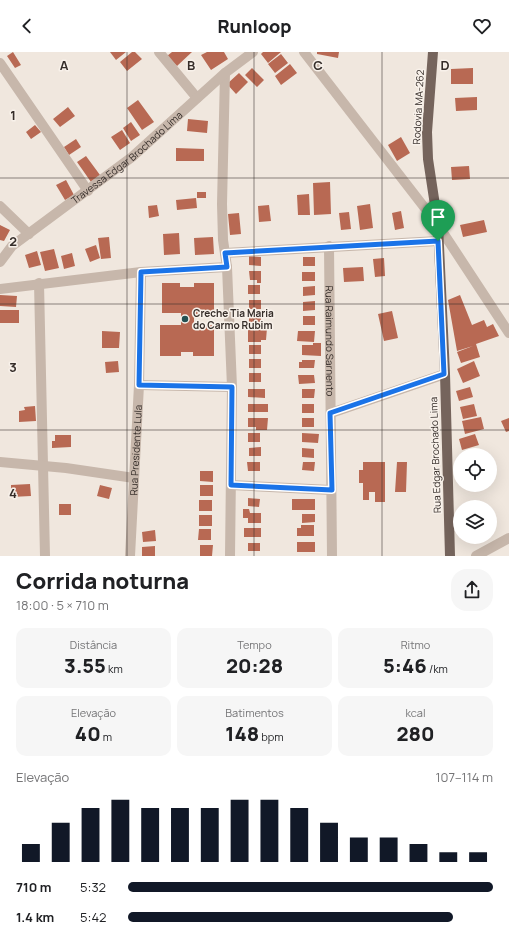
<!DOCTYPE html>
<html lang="pt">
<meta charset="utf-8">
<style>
body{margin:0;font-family:Manrope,sans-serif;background:#f6f6f6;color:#202124;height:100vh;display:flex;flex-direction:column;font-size:15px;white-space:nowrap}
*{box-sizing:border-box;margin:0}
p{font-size:13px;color:#757577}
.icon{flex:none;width:22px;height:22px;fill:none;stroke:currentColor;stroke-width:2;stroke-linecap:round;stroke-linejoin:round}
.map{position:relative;height:504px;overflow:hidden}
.sheet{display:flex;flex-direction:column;background:#fff;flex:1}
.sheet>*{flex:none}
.fabs{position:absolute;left:453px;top:396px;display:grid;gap:8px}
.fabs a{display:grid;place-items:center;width:44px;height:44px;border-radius:50%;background:#fff;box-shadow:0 4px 16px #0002;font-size:20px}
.pin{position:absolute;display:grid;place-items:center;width:34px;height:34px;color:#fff;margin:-41px -17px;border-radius:50% 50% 50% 0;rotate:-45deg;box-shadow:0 0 4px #0007}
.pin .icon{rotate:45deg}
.round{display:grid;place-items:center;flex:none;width:42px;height:42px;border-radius:16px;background:#f6f6f6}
.summary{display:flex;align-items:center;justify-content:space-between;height:68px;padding:0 16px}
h1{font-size:22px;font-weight:800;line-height:30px}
.figures{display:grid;grid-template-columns:repeat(3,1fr);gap:6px;height:68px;padding:4px 16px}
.figures div{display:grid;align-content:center;border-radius:10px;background:#f6f6f6;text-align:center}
.figures b{font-size:20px;font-weight:800}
.figures small{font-size:11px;font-weight:400}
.figures p{font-size:11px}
.chart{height:112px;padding:8px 16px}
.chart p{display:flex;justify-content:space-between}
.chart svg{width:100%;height:72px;margin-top:4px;stroke:#111827;stroke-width:6}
ul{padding:0 16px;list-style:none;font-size:13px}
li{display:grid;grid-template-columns:64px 48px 1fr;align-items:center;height:30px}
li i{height:10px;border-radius:5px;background:#111827}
header{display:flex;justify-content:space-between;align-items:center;height:52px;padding:0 16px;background:#fff;font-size:18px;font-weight:800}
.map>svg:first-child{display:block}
.building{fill:#b86953}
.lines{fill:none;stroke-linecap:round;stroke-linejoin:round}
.minor{stroke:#c7b7ab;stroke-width:10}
.major{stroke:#75645c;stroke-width:10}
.route-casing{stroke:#fff;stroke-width:8}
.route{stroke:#1a73e8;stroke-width:5}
.grid{fill:none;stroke:#352d29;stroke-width:1;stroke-opacity:0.55}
.poi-dot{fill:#245052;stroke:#f8f1ea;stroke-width:1.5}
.labels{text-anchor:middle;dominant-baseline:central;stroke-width:3;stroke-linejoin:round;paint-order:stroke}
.street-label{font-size:10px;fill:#352d29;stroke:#f8f1ea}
.poi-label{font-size:10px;font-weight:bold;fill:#352d29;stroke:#f8f1ea;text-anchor:start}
.grid-label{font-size:13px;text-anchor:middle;font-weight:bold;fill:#352d29;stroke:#f8f1ea;stroke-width:3;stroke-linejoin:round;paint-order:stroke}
</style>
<header><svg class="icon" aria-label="back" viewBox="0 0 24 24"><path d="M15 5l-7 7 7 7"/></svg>Runloop<svg class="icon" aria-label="heart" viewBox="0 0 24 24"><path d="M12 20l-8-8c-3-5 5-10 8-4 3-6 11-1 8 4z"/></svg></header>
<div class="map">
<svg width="509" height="504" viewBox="0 0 509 504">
<rect width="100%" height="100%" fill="#f0e7de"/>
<path class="building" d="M13 0 21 13 15 16 7 4Z
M110 0H126L116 8Z
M132 0H135L142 7 127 19 120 10Z
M172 0H192L177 14 167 4Z
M207 0H224L228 7 211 18 201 3Z
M263 0H281L268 11 261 2Z
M317 0H339L338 6 317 2Z
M281 2 288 11 275 21 268 12Z
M290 12 297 21 281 33 275 24Z
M252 16 264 28 257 35 245 23Z
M473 16V32H451V17Z
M239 21 248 30 236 42 227 32Z
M477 45V58L456 59 455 46Z
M138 48 154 70 142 78 127 56Z
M68 55 75 64 60 75 53 67Z
M188 67 208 69 207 81 187 79Z
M131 70 140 83 131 89 123 76Z
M35 73 41 80 31 87 26 80Z
M122 78 130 91 120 98 111 85Z
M401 85 410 101 397 109 388 93Z
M76 87 81 95 69 103 64 95Z
M176 96 204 97V109H176Z
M86 104 100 123 91 130 77 110Z
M469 114 470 127 452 128 451 115Z
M66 128 74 143 65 148 56 133Z
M330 130 331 162 314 163 313 131Z
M197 140H206V146H197Z
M309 142 310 163H298L297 143Z
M196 146 197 156 177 158 176 148Z
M370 152 373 176 360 178 357 154Z
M157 153 159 164 149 166 148 154Z
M269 153 271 169 259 170 258 154Z
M401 159 404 176 395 178 392 161Z
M349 160 351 177 341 178 339 161Z
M239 161 241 182 230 183 228 162Z
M484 168 487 180 463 185 460 173Z
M0 173 10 178 4 189 0 188Z
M179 181 180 202 164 203 163 182Z
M109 185 111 206 101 207 98 186Z
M213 185 214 202 195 203 194 186Z
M96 193 100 206 90 210 85 197Z
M54 197 59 216 45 219 40 200Z
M37 199 41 213 29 216 25 203Z
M72 201 75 214 64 217 61 204Z
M249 204 261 205V214L249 213Z
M303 205H315V214H303Z
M384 206 385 224 375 225 373 207Z
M363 215 364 229 344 230 343 216Z
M249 219H261V231H257V228H250Z
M302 220H315V229H302Z
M162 231H180V235H194V231H214V262H194V273H214V304H193V300H181V304H160V273H181V261H162Z
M248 233H260V242H248Z
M315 234V243L303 244V235Z
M0 243 17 244 16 255 0 254Z
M460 243 472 273 484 268 487 275 493 272 499 284 476 292 480 305 461 311 457 300 473 294 457 299 448 248Z
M249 248H261V257H249Z
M315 249V258L303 259V250Z
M0 258H19V271H0Z
M392 259 398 286 384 289 378 262Z
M249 262 261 263V271H249Z
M303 264H315V273H303Z
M260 276H267L266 288H261V290H248V278H260Z
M102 279 120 280 119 296H102Z
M298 279H315L314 290 297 289Z
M313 291H321V304L302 303V293H313Z
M249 293H261V302H249Z
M249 307H261V316H249Z
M302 308H315L314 316H299V310H302Z
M118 309 119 320 106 321 105 310Z
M474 309 480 324 463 331 457 317Z
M249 321H261V330H249Z
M298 323H314L315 331 299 332Z
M470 335 473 345 459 349 456 339Z
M248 337H265V346L248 345Z
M302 337H315L314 346H302Z
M248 352H268V360H248Z
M302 352H314V361H302Z
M474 352 477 364 463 367 460 355Z
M35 354 36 369 19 370V359L25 358 24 355Z
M481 365 484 377 465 382 462 369Z
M248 366H268L267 378H256V375H248Z
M302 366H314V375H302Z
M509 366V379L506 380 501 369Z
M248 381H260V390H248Z
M302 381 319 382 318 391 302 390Z
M475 382 479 393 462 398 459 387Z
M55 383H71V395L52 396V389H55Z
M261 395V404H249V396Z
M302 396 314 397V406L302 405Z
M467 399 469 403H460Z
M247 410H260V419H248Z
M303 410H315L314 419 302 418Z
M363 410H385V450H375V440H369V448H363V431H359V418H363Z
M397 410H407L406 440H395Z
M200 419H213V430L200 429Z
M30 432 31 444 11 445V433Z
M100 433 112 436 109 447 97 444Z
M200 433H213V444H200Z
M248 446 260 447 259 455 248 454Z
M292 447H315V458H292Z
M199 448H212V459H199Z
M59 452H71V463H59Z
M243 457H249L250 461H261V471H248V466H243Z
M302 462H315V470L302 471Z
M199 463H212V474H199Z
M301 473H314V484H297V476H301Z
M244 476H261V485H244Z
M199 477H211V488H198Z
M155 478 156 489 143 490 142 480Z
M297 490H315V500H297Z
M248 491H260V499H248Z
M200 493H213L212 504H200Z
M155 494V504H142V495Z"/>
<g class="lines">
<g class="minor">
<path d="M159 0 197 46"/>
<path d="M304 0 438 173 509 281"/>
<path d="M0 11 88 139"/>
<path d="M225 21 222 152 223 188 227 215 232 335 230 504"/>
<path d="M0 154 29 182"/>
<path id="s1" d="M329 194 332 504"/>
<path d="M225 201 438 189"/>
<path id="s2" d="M0 210 12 194 132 105 225 21 253 0"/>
<path d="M39 231 45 504"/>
<path d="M0 237 141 220 227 215"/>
<path d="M139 333 232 335"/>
<path d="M331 361 445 322"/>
<path d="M0 410 66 416 134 426"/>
<path d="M231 433 331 438"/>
<path id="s3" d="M130 504 139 333 141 220"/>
<path d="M476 504 509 486"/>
</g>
<path class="major" d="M433 0 427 80 428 107 438 173 445 322 450 504"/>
</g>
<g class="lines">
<g class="route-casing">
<path id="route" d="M438 189 444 322 330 361 332 438 231 433 232 335 139 333 141 220 227 215 225 201Z"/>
</g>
<use href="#route" class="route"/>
</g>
<path class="grid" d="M127 0V504M254 0V504M382 0V504M0 126H509M0 252H509M0 378H509"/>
<circle class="poi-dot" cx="185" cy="267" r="4"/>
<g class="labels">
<g class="street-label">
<text transform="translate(418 55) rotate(-87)">Rodovia MA-262</text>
<text stroke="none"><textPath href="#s2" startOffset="165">Travessa Edgar Brochado Lima</textPath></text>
<text stroke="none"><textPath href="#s1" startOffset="95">Rua Raimundo Sarnento</textPath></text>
<text stroke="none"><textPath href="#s3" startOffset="106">Rua Presidente Lula</textPath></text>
<text transform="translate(435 403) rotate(-92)">Rua Edgar Brochado Lima</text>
</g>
<g class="poi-label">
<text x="193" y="261">Creche Tia Maria<tspan x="193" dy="12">do Carmo Rubim</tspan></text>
</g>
</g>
<g class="grid-label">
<text x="64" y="18">A</text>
<text x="191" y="18">B</text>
<text x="318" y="18">C</text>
<text x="445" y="18">D</text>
<text x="13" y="68">1</text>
<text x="13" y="194">2</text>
<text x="13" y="320">3</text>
<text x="13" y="446">4</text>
</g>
</svg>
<div class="fabs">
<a><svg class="icon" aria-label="locate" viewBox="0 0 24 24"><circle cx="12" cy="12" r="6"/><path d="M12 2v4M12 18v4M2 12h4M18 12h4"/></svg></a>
<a><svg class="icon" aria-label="layers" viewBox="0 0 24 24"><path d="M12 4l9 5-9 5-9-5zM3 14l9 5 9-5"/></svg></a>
</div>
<div class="pin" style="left:438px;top:189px;background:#1e9e55"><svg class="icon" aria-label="arrive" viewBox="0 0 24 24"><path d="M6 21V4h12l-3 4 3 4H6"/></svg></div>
</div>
<section class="sheet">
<div class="summary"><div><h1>Corrida noturna</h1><p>18:00 · 5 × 710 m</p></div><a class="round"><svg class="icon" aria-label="share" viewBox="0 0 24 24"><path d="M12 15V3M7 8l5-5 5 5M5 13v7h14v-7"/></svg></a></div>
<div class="figures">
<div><p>Distância</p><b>3.55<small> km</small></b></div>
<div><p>Tempo</p><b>20:28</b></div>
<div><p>Ritmo</p><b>5:46<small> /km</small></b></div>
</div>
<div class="figures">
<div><p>Elevação</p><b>40<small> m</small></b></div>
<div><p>Batimentos</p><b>148<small> bpm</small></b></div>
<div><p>kcal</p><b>280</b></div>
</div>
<div class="chart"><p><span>Elevação</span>107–114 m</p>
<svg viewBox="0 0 160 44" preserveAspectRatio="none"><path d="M5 44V33M15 44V20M25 44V11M35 44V6M45 44V11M55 44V11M65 44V11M75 44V6M85 44V6M95 44V11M105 44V20M115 44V29M125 44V29M135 44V33M145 44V38M155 44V38"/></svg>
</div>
<ul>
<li><b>710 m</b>5:32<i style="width:100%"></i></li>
<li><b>1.4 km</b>5:42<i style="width:89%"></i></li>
</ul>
</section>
